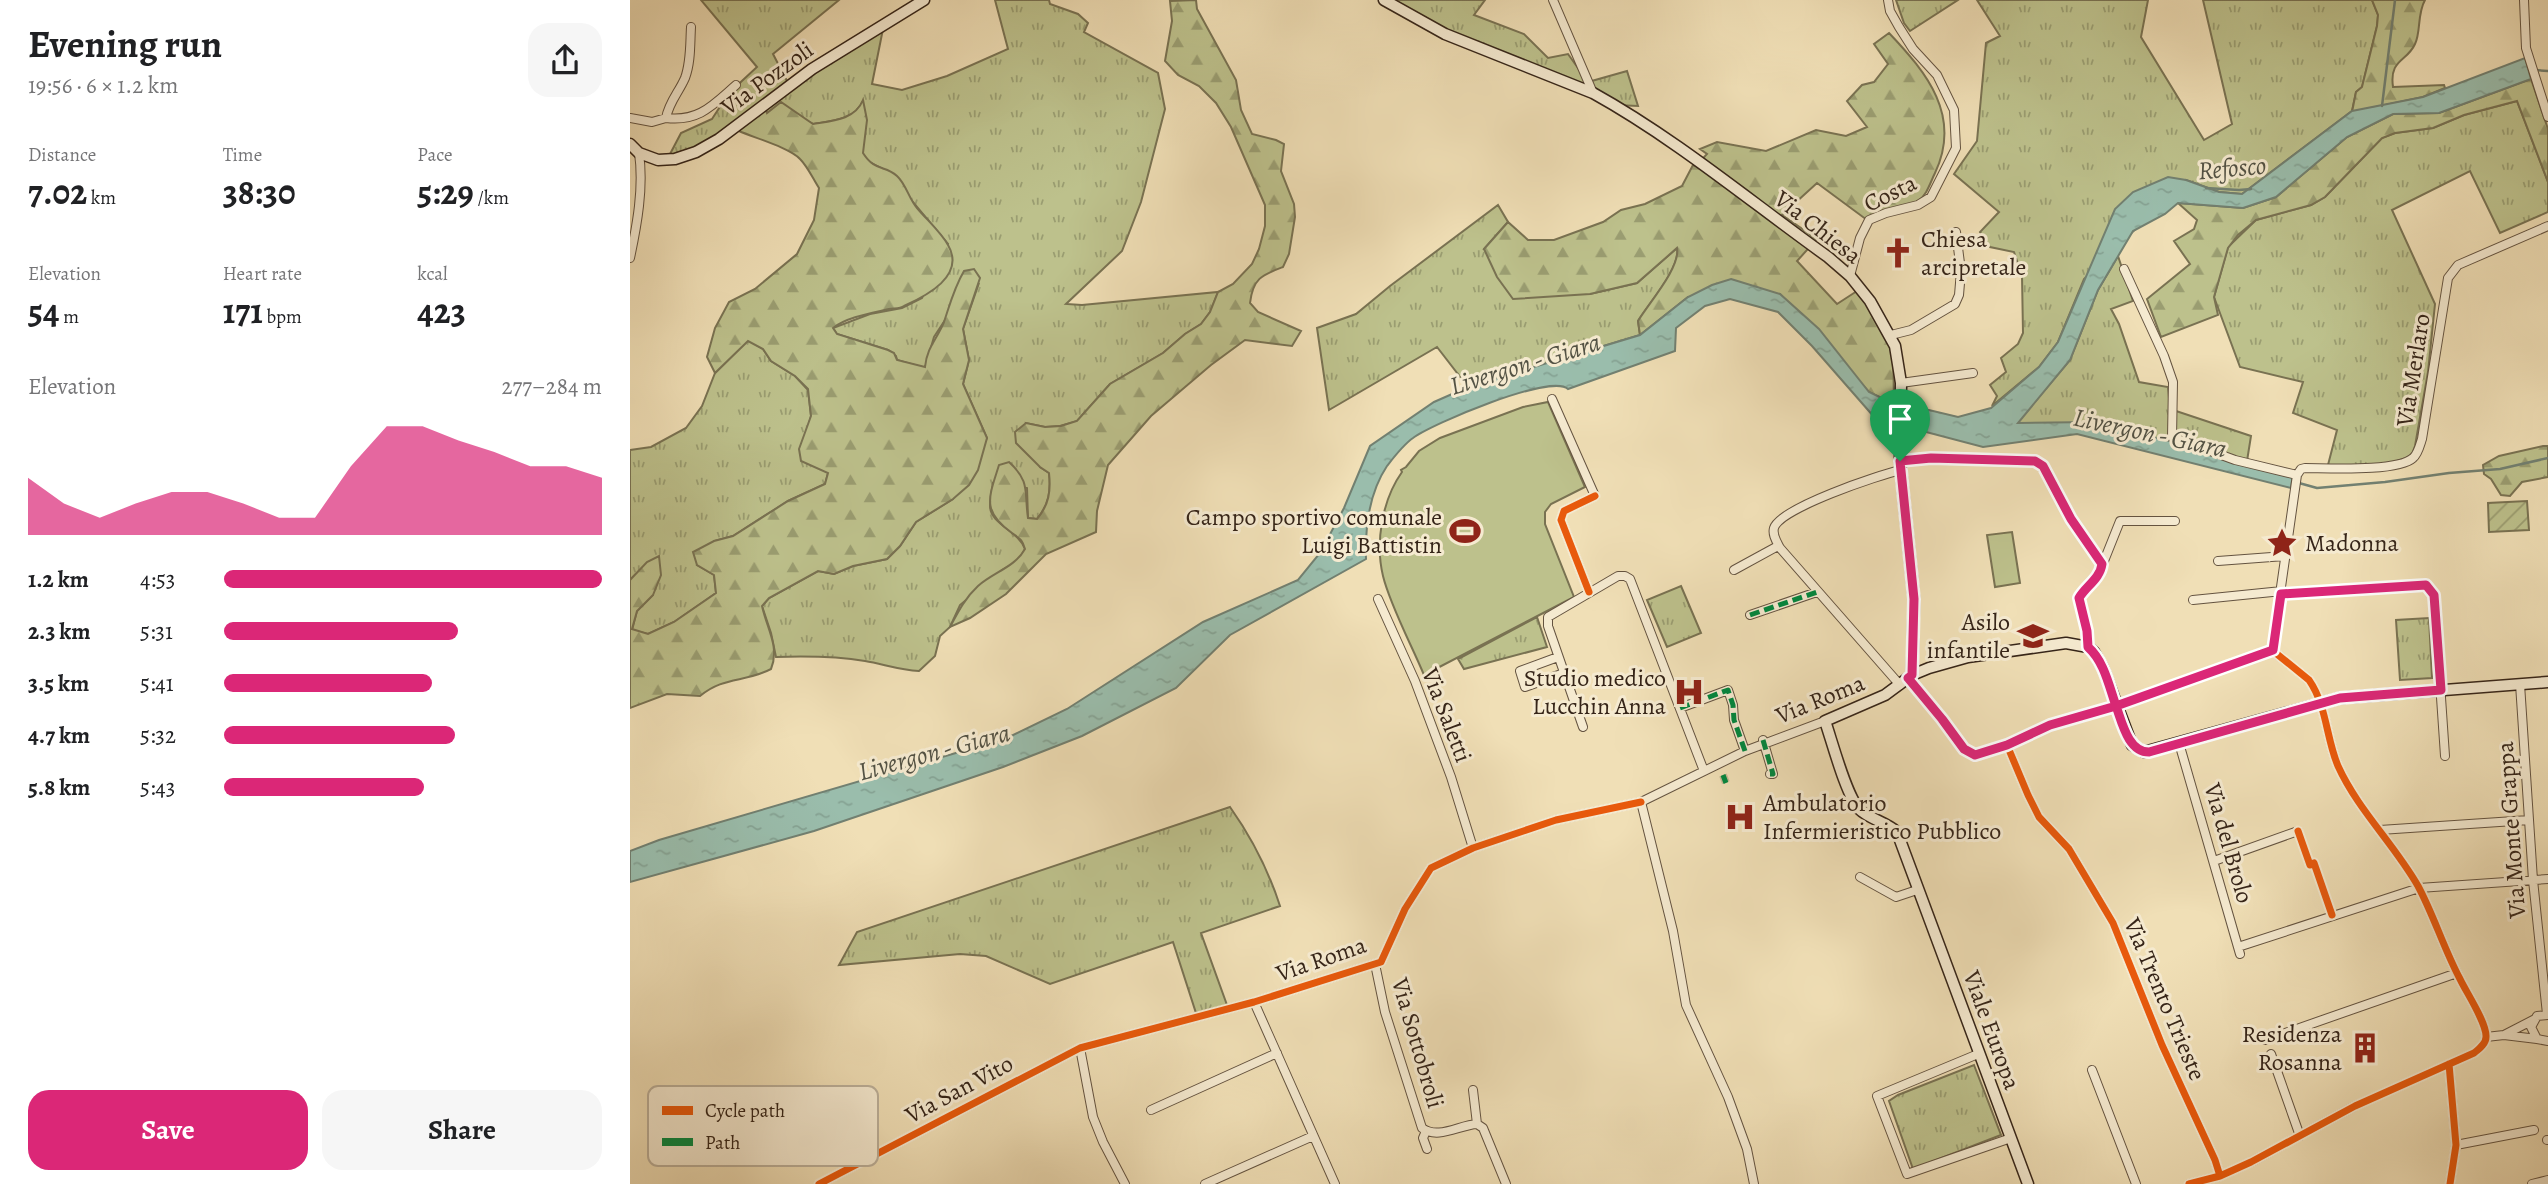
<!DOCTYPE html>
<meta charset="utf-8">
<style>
body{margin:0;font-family:Alegreya,serif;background:#f6f6f6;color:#202124;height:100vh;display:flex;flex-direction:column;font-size:26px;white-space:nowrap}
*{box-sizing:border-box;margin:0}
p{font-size:23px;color:#757577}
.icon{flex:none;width:38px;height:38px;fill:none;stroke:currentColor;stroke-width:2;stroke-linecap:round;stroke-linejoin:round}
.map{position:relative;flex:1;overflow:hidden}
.side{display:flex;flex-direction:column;background:#fff;width:630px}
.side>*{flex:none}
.pin{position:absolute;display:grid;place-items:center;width:60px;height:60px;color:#fff;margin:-72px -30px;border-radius:50% 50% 50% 0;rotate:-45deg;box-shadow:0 0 7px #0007}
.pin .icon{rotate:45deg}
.round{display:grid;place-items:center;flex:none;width:74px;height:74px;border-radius:21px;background:#f6f6f6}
.headline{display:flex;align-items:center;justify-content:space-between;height:119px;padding:0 28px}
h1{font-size:38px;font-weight:700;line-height:52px}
.stats{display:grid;grid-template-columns:repeat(3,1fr);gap:10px;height:119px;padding:7px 28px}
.stats div{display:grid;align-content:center}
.stats b{font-size:35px;font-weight:700}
.stats small{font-size:19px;font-weight:400}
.stats p{font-size:19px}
.chart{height:196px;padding:14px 28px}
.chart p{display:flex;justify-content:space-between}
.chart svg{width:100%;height:126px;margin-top:7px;fill:#db2777;opacity:.7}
.action{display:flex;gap:14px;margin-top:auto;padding:14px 28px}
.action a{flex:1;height:80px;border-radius:21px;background:#db2777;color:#fff;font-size:28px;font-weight:700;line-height:80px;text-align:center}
.action a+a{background:#f6f6f6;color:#202124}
ul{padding:0 28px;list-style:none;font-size:23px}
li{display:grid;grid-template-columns:112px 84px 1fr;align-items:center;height:52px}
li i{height:18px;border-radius:9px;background:#db2777}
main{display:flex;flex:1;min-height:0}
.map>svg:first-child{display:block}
.grass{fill:url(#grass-tufts);stroke:#797252;stroke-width:2}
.forest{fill:url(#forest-firs);stroke:#797252;stroke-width:2}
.garden{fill:url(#garden-furrows);stroke:#797252;stroke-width:2}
.pitch{fill:#bdc18c;stroke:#797252;stroke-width:2}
.water{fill:url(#water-ripples);stroke:#728071;stroke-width:2}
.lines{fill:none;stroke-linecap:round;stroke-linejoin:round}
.stream{stroke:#728071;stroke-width:2.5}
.street-tunnel{stroke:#cbba96;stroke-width:8;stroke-dasharray:8 4;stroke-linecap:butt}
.street-casing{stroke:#645340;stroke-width:10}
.secondary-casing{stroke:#352418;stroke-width:13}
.street{stroke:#f5ead0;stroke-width:8}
.secondary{stroke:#f5ead0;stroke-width:10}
.quiet{stroke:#00873e;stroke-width:5;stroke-dasharray:10 5;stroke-linecap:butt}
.cycleway-casing{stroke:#f5ead0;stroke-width:11}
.cycleway{stroke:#e8590c;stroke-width:7}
.route-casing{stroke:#fff;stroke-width:14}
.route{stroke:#db2777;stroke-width:9}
.labels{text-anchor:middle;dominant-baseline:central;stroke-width:6;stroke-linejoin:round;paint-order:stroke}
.street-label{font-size:24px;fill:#352418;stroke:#f5ead0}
.poi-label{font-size:24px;fill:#352418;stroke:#f5ead0;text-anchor:end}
.water-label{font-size:26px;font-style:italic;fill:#535244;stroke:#f5ead0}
.key{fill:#f5ead0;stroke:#bbaf99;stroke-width:2}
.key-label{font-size:19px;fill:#352418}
</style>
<main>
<section class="side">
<div class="headline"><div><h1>Evening run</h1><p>19:56 · 6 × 1.2 km</p></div><a class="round"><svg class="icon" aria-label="share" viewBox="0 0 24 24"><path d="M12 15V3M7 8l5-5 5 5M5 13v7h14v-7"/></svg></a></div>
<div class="stats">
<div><p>Distance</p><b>7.02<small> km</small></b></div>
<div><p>Time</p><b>38:30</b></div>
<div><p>Pace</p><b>5:29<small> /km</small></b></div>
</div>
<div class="stats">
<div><p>Elevation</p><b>54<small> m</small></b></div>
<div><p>Heart rate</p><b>171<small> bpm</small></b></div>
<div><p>kcal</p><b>423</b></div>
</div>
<div class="chart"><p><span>Elevation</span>277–284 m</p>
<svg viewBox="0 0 160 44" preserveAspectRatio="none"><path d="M0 44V24L10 33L20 38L30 33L40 29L50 29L60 33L70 38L80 38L90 20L100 6L110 6L120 11L130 15L140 20L150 20L160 24V44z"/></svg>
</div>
<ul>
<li><b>1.2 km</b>4:53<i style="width:100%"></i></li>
<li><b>2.3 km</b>5:31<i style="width:62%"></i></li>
<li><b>3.5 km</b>5:41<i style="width:55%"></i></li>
<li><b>4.7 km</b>5:32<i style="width:61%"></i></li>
<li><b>5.8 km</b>5:43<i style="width:53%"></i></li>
</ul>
<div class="action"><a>Save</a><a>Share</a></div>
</section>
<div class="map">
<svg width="1918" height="1184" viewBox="0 0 1918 1184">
<defs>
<pattern id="grass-tufts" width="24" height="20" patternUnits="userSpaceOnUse" patternTransform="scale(1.75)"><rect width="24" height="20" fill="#bdc18c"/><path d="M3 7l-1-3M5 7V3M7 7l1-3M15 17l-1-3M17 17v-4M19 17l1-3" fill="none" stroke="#9a9d71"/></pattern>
<pattern id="forest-firs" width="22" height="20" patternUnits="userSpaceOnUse" patternTransform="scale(1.75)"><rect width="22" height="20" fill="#bdc18c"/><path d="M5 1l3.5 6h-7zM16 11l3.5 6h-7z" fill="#9a9d71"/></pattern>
<pattern id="garden-furrows" width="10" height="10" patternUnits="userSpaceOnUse" patternTransform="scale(1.75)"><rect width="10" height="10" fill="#bdc18c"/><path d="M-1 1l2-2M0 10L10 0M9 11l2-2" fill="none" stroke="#9a9d71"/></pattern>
<pattern id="water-ripples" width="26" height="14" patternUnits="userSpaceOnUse" patternTransform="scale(1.75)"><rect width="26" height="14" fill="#9abdac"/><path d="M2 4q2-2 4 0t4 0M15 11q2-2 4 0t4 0" fill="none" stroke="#85a293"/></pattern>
</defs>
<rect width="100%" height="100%" fill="#f0dfb6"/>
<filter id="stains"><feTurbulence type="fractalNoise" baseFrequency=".00286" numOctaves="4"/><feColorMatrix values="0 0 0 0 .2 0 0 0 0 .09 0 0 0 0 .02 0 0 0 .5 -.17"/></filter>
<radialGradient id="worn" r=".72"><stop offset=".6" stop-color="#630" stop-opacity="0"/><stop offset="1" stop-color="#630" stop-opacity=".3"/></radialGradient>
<path class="grass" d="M71 0H209L143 54 158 83 255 19 242 84 272 90 317 76 378 49 365 0H419L420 4 448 14 458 23 454 32 528 73 535 109 511 202 492 251 436 304 452 305 588 292 580 312 571 324 555 334 533 353 480 384 447 421 430 426 415 427 396 423 410 467 419 473C421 491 419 504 407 519L398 518 397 488 363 483C362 490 360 498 360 506 360 524 389 531 395 549L388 561 372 570 330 605 320 627 310 636 305 656 289 671C270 670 253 664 235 661 205 656 176 656 146 657L141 633 132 606 139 598 188 571 204 574 223 566 257 559 270 546 286 522 323 499 357 438 333 384 339 360 333 329 349 283 315 320 304 337 295 368 267 360 266 356 258 350 207 334 203 328 240 314 272 308 292 298 318 244 257 171 239 162 232 153 233 101C225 120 201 121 183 124L173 119 136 113 133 104C101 141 87 148 39 156L51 133 82 119 99 93 127 67Z
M755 0H855L844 15 894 34 918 58 938 54 958 82 997 71 1008 106 985 105 856 53Z
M1266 0H1328L1280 31 1274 23Z
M1347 0H1518L1511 37 1574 140 1602 124 1573 0H1742L1748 15 1747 26 1732 87 1726 92 1722 111 1612 194 1589 192 1556 180 1454 279 1428 342 1409 367 1362 406 1367 396 1360 385 1376 372 1371 358 1388 344 1393 333 1392 276 1384 252 1360 247 1350 232 1369 212 1324 174 1347 141 1356 43 1370 36Z
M1887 101 1918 182V212L1870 233 1840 171 1762 210 1805 304 1798 372 1785 446 1782 454C1765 468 1720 465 1698 465L1707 430 1663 413 1673 382 1610 367 1584 297 1598 247 1626 220 1681 205 1695 197 1752 138 1765 133 1803 128 1834 115Z
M868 205 878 222 854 249 960 294 1007 283 1047 248C1051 267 1019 303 1008 321L1010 335 838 387 807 347 699 410 687 328 726 314 760 286Z
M1488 256 1503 301 1481 309 1489 324 1509 382 1538 387 1540 409 1621 436 1617 461 1387 423 1440 360 1468 290Z
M118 340 133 349 141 361 165 376 178 390 181 416 177 431 198 473 195 484 158 501 103 536 84 541 67 565 84 575 86 593 44 622 18 634 2 630 7 611 23 595 17 563 0 580V450L21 447 56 428 72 406 85 373Z
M1051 586 1071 633 1037 647 1017 600Z
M907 617 917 647 834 669 828 659Z
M1799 618 1802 678 1770 680 1766 620Z
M600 807C622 838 638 869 650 906L571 933 597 1005 566 1013 543 942 420 984 356 956 330 954 209 965 227 932Z
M1344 1065 1371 1135 1283 1169 1259 1101 1268 1095Z"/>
<path class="forest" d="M566 0 567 9 606 80 611 110 622 134 646 140 654 144 651 171 664 204 665 217 659 254 653 267C632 275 623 278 620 303L628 312 671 331 662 346 615 340 581 365 521 416 478 465 467 511 466 532 416 554 376 594 340 618 320 627C328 612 335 598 348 586 364 572 385 567 395 549 392 539 390 539 382 533 351 511 359 497 369 465L379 462C401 482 394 492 398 518L407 519C419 505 421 491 419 473L410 467 386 443 385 432 396 423 415 427 431 426 447 421 480 384 533 353 555 334 571 324 580 312 588 292 603 284 622 264 629 249 635 226V205L601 127 586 103 569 86 548 75 535 61 542 21 540 1Z
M1742 0H1795C1787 14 1791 32 1785 44 1777 62 1759 59 1763 87L1814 85 1815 88 1793 97 1722 112 1726 92 1732 87 1747 26 1748 15Z
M1259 33C1297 73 1332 116 1305 173 1300 183 1297 195 1288 201 1277 209 1251 215 1237 220L1187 183 1152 215 1187 239 1167 261 1207 304 1227 291 1263 343 1264 404 1239 392 1150 294 1058 297 1010 335 1008 321C1018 304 1051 267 1047 248L1007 283 960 294 883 299 867 277 854 249 878 222 898 240H924L973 222 991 210 1015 204 1052 186 1063 165 1066 166 1077 154 1070 149 1087 142 1136 151 1186 130 1216 136 1237 127 1217 101 1232 85 1244 82 1258 64 1244 44Z
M1901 79 1918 129V182L1887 101 1834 115 1803 128 1765 133 1752 138 1695 197 1681 205 1626 220 1608 235 1598 248 1584 297 1588 315 1531 337 1517 299 1560 264 1544 241 1564 229 1567 220 1548 203 1613 208 1646 197 1717 137 1763 114 1809 113Z
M233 100 237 120 233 153C245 172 255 165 267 176 276 184 279 199 287 208 297 220 311 232 318 245 336 276 296 296 274 306 270 309 264 308 259 309 242 313 217 317 203 328L207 334 258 350 264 353 267 360 295 367C297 347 307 339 314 322 320 304 324 288 334 271L344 269 350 278 333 329 339 360 333 384 357 438 348 470 339 485 323 499 286 522 270 546 257 559 223 566 204 574 188 571 139 598 132 606C137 629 150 647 141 669 114 683 94 676 70 696L37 694 0 708V580L17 562 29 556 31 575 23 595 7 611 2 629 18 634 44 622 86 593 84 575 67 565 63 552 84 541 103 536 158 501 195 484 198 473 171 461 169 449 181 416 178 389 165 376 141 361 133 349 118 341 85 373 77 357 85 328 99 302 125 289 167 254 184 220 189 188C183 179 178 167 170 159 160 148 125 138 109 131L134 104 137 113 151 102 183 124C202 121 225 120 233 100Z
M1913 446H1918V477L1892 482 1880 496 1871 495 1861 479 1854 474 1853 465 1869 456Z"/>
<path class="garden" d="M1897 501 1899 530 1859 532 1858 503Z"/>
<path class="pitch" d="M918 402 955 487 921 504 915 512V524L944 597 794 675C782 646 760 605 753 576 745 543 752 500 772 472L771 470 776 467 789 451 810 438 893 407Z
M1382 532 1390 583 1365 587 1357 535Z"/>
<path class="water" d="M1895 58 1901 79 1809 113 1763 114 1717 137 1646 197 1613 208 1548 203 1535 214 1503 231 1468 290 1440 360 1388 423 1463 422 1663 472 1661 488 1447 434 1353 447 1277 427 1278 405 1328 417 1361 408 1409 367 1428 342 1485 209 1503 192 1538 177 1556 180 1589 192 1612 194 1722 111 1793 97Z
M1101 279 1150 294 1189 329 1239 392 1264 404 1263 423 1245 418 1182 346 1148 312 1100 299 1075 306 1046 328 1045 351 938 389C921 373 802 424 783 438 773 445 764 457 757 466 739 493 735 528 736 559L600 635 546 688 452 736 373 767 184 831 0 882V851L29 840 377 738 437 709 573 622 668 580 690 553 714 508 740 446 804 402 838 387 1010 335 1058 297 1082 285Z"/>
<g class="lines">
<path class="stream" d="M1904 70 1918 71
M1752 106 1765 0
M1576 188 1609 190 1621 189
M1669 483 1687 488 1755 482 1819 473 1870 469 1918 458"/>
<path class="street-tunnel" d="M1093 775 1096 783"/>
<g class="street-casing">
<path id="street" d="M923 0 963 93
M1894 0 1896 48 1918 117
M61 27C60 44 61 62 55 78 49 92 39 102 36 118 69 122 83 105 106 85
M0 118 22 122 36 118
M0 258C7 225 14 187 9 153
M1494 269 1534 356 1543 382 1542 437 1605 460 1667 475
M1220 276 1230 238 1239 220 1256 213 1288 205 1301 197 1326 148 1324 110 1307 75 1283 49 1269 27 1260 11 1258 0
M1261 335 1281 330 1325 304 1329 295 1331 271 1326 232
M1271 383 1343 373
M922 399 965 496 934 511 931 520 959 592
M1270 461 1301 458 1405 461 1413 465 1441 519 1472 564
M1667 475 1671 469 1675 468C1697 468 1768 472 1783 458 1788 454 1790 445 1792 439L1818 278 1828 265 1918 226
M1588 561 1655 556
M1104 570 1148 546
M1651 594 1796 585 1804 595 1815 756
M748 599 785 681 821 777 843 848
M1563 600 1652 591
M1120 615 1187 592
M1458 647 1457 631 1449 599 1454 589 1468 576 1490 521H1545
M1642 650 1667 475
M928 657 890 671 895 687 934 673
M1278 679 1312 719 1334 749 1350 755 1377 745 1398 795 1409 817 1439 849 1483 923 1532 1045 1585 1160 1590 1176
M1890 684 1903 880 1917 1014
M1270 685 1150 548C1147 542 1142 535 1144 528 1150 508 1249 475 1271 470
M1050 708 1098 690 1103 705 1104 720 1115 751
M953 727 918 626V617L988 576H995L1000 579 1074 771
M1133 740 1143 774H1140
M1549 743 1610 954
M1377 745 1420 725 1486 706 1642 650
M1011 802 1043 931 1056 1005 1098 1097 1117 1149 1124 1184
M1750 830 1899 820
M1584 861 1668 831
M1230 877 1266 897 1287 890
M1608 947 1789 888 1918 879
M745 964 755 1012 792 1128C808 1140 829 1125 847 1124L853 1128 876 1184
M624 1002 705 1184
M1918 1015 1907 1016 1901 1027 1907 1039 1918 1041
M1874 1035 1905 1019
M1856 1037 1874 1035 1907 1039
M1635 1040 1827 973
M450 1048 463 1117 473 1142 495 1184
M1348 1054 1247 1096 1277 1174 1381 1138
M1641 1054 1670 1136
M1819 1064 1826 1145 1820 1184
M1462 1070 1506 1184
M843 1090 847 1124
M521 1110 647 1053
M796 1131 793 1138 797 1149
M1917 1140H1918
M1826 1145 1904 1130
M189 1184 450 1048 624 1002 751 962 775 909 801 868 843 848 926 820 1011 802 1115 751 1195 721
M575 1184 683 1136
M1559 1184 1590 1176 1621 1162 1725 1106 1844 1053C1849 1049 1856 1044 1856 1037 1857 1023 1836 992 1830 979 1814 949 1804 916 1788 886 1764 844 1728 810 1708 766 1696 738 1697 706 1679 680L1642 650
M1902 1184 1918 1180"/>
</g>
<g class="secondary-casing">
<path id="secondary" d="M754 0 815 34 963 93C1046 139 1121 202 1198 257L1220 276 1240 301 1265 346 1271 383 1270 461 1284 599 1282 675
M0 144 9 153 28 160 45 159 66 152 89 139 182 69 294 0
M1398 1184 1267 832C1256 822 1239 819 1229 809 1216 795 1202 741 1195 721L1255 695 1282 675 1299 668 1338 657 1436 643 1458 647 1464 652 1473 668 1502 745 1514 752 1710 698 1918 682"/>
</g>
<use href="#street" class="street"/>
<use href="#secondary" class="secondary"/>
<path class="quiet" d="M1120 615 1187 592
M1050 708 1098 690 1103 705 1104 720 1115 751
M1133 740 1143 774H1140
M1093 775 1096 783"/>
<g class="cycleway-casing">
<path id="cycleway" d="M959 592 931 520 934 511 965 496
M1278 679 1312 719 1334 749 1350 755 1377 745 1398 795 1409 817 1439 849 1483 923 1532 1045 1585 1160 1590 1176
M1668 831 1680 865 1684 863 1702 915
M1819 1064 1826 1145 1820 1184
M189 1184 450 1048 624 1002 751 962 775 909 801 868 843 848 926 820 1011 802
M1559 1184 1590 1176 1621 1162 1725 1106 1844 1053C1849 1049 1856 1044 1856 1037 1857 1023 1836 992 1830 979 1814 949 1804 916 1788 886 1764 844 1728 810 1708 766 1696 738 1697 706 1679 680L1642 650"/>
</g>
<use href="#cycleway" class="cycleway"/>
</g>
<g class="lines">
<g class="route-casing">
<path id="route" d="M1270 461 1284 599 1282 675 1278 678 1312 719 1334 749 1345 755 1377 745 1420 725 1486 706C1492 722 1498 752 1519 752L1710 698 1811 690 1804 595 1796 585 1651 594 1643 650 1486 706C1479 686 1474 661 1458 647L1457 631 1449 598C1456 586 1470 579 1472 564L1441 519 1413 466 1405 461 1301 458 1270 461"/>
</g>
<use href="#route" class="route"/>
</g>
<defs>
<g id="church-bare" transform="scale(2.415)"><path d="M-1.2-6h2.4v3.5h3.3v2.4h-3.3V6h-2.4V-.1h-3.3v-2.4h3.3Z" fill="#8f2418" stroke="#f5ead0" stroke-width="2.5" paint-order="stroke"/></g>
<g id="stadium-bare" transform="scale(2.415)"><path d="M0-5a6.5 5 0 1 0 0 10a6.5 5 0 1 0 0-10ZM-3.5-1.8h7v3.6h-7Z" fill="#8f2418" stroke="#f5ead0" stroke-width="2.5" paint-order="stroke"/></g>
<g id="sight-bare" transform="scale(2.415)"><path d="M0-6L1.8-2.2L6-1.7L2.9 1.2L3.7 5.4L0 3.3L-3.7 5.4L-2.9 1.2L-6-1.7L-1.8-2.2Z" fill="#8f2418" stroke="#f5ead0" stroke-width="2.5" paint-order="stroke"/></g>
<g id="school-bare" transform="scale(2.415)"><path d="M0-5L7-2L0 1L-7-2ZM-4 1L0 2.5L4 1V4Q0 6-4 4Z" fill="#8f2418" stroke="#f5ead0" stroke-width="2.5" paint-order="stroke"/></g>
<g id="hospital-bare" transform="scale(2.415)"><path d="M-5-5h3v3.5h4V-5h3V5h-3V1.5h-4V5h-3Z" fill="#8f2418" stroke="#f5ead0" stroke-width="2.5" paint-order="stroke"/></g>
<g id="building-bare" transform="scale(2.415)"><path d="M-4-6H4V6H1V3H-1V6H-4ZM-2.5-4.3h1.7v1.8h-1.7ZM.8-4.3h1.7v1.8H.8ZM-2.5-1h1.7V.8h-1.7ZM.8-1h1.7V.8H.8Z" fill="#8f2418" stroke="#f5ead0" stroke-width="2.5" paint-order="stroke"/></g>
</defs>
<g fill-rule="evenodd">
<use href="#church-bare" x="1268" y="253"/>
<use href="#stadium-bare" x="835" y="531"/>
<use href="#sight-bare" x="1652" y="543"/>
<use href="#school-bare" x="1403" y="636"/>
<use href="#hospital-bare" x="1059" y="692"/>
<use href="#hospital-bare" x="1110" y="817"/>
<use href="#building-bare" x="1735" y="1048"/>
</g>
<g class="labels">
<g class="street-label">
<text transform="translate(137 78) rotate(-36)">Via Pozzoli</text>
<text transform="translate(1260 193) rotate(-26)">Costa</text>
<text transform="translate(1188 227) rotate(38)">Via Chiesa</text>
<text transform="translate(1783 370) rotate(-81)">Via Merlaro</text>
<text transform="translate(1190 699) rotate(-22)">Via Roma</text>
<text transform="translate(817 715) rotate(69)">Via Saletti</text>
<text transform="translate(1881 830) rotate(-94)">Via Monte Grappa</text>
<text transform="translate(1599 843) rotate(74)">Via del Brolo</text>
<text transform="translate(691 959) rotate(-19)">Via Roma</text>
<text transform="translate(1535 999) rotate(67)">Via Trento Trieste</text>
<text transform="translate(1362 1030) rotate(70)">Viale Europa</text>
<text transform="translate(788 1043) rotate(74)">Via Sottobroli</text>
<text transform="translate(329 1089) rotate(-28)">Via San Vito</text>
</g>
<g class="poi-label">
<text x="1291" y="239" text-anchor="start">Chiesa<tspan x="1291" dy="28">arcipretale</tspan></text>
<text x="812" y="517">Campo sportivo comunale<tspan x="812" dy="28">Luigi Battistin</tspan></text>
<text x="1675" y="543" text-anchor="start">Madonna</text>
<text x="1380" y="622">Asilo<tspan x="1380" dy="28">infantile</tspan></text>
<text x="1036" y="678">Studio medico<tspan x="1036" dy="28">Lucchin Anna</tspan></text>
<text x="1133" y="803" text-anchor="start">Ambulatorio<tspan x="1133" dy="28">Infermieristico Pubblico</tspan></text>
<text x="1712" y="1034">Residenza<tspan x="1712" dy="28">Rosanna</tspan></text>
</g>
<g class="water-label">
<text transform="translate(1602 168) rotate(-5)">Refosco</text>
<text transform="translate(895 364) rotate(-17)">Livergon - Giara</text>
<text transform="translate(1520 433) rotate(12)">Livergon - Giara</text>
<text transform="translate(304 752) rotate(-15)">Livergon - Giara</text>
</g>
</g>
<rect x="18" y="1086" width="230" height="80" rx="10" class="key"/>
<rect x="32" y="1106" width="31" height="9" fill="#e8590c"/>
<rect x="32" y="1138" width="31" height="8" fill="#00873e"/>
<g class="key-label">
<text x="75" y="1117">Cycle path</text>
<text x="75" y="1149">Path</text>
</g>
<rect width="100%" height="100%" filter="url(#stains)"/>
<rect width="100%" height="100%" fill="url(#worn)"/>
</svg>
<div class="pin" style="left:1270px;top:461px;background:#1e9e55"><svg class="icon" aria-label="arrive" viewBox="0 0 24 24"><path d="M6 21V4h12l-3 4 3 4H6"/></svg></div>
</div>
</main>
